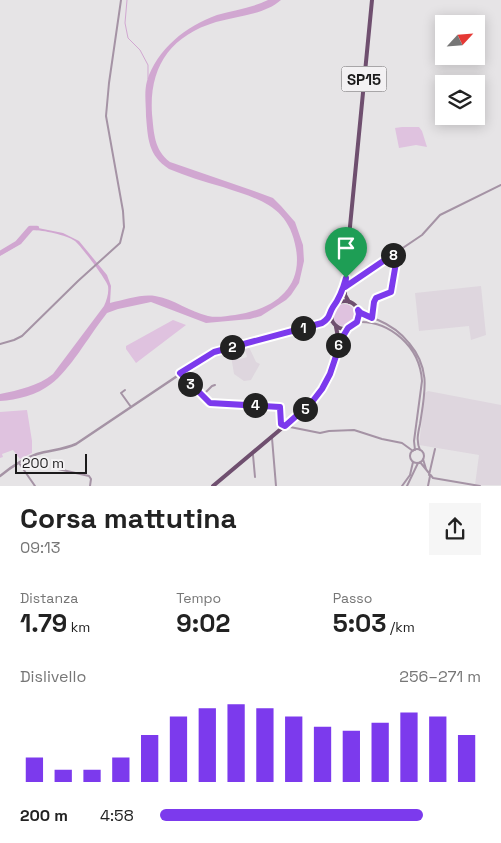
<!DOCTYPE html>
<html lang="it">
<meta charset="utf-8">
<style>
body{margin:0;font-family:"Space Grotesk",sans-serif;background:#f6f6f6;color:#222;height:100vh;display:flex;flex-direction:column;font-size:19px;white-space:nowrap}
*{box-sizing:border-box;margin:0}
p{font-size:16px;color:#767676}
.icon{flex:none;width:28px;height:28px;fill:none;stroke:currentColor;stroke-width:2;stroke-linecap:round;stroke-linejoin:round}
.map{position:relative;height:486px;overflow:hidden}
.panel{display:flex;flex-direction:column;background:#fff;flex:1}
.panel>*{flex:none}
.needle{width:32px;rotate:64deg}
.buttons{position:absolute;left:435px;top:15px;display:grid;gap:10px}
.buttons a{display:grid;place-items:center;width:50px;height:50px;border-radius:0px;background:#fff;box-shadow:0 2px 12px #0003;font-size:25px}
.scale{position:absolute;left:15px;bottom:12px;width:72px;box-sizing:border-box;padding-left:5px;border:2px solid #1b1a1b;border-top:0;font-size:14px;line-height:18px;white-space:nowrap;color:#1b1a1b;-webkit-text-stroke:4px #f3f1f3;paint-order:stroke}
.pin{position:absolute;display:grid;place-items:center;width:42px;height:42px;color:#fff;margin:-51px -21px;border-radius:50% 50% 50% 0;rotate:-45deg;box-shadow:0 0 5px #0007}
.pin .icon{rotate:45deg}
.km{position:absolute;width:25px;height:25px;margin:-12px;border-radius:50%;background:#222;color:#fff;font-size:14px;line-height:25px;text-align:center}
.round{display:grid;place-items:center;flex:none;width:52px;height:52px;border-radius:0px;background:#f6f6f6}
.overview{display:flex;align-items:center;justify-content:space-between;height:85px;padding:0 20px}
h1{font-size:28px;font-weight:800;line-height:38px}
.metrics{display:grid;grid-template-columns:repeat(3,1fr);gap:8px;height:85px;padding:5px 20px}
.metrics div{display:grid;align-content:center}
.metrics b{font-size:25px;font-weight:800}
.metrics small{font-size:14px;font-weight:400}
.metrics p{font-size:14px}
.chart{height:140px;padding:10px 20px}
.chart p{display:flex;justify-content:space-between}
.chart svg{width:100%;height:90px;margin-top:5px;stroke:#7c3aed;stroke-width:6}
ul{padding:0 20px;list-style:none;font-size:16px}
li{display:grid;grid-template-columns:80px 60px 1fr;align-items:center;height:38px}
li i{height:12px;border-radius:6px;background:#7c3aed}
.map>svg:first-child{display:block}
.built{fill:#ded6de}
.green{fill:#dfc2df}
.water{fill:#d1a7d1}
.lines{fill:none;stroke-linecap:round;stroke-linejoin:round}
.stream{stroke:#d1a7d1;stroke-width:1}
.river{stroke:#d1a7d1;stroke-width:4.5}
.minor{stroke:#a593a5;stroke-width:2}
.tertiary{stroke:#a593a5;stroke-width:2.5}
.primary{stroke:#6f4f6f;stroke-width:4}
.route-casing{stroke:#fff;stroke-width:10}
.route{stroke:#7c3aed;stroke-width:6}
.labels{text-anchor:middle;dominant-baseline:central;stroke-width:4;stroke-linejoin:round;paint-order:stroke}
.shield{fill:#f3f1f3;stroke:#5c5a5c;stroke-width:1}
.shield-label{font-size:15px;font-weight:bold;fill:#1b1a1b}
</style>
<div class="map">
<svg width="501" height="486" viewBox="0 0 501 486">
<rect width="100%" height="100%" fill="#e6e4e6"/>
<path class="built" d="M481 286 486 335 471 340 469 326 419 331 415 293Z
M248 345 256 362 260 364 251 380 244 381 234 374 231 356 235 355 237 360 247 357 244 346Z
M428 391 501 405V485H475L479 455 419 445 425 393Z"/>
<path class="green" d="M402 127H419L422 131 427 147 416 145 399 148 395 128Z
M333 315a11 11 0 1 1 22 0a11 11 0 1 1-22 0Z
M173 320 186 325 136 363 126 349V346Z
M27 410 32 441V453L20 459 13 450 2 454 3 457 0 458V412Z"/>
<path class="water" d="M268 0H281C264 15 237 16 216 22 170 36 149 67 152 114 154 133 154 150 170 162L254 191 273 198 281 206 295 222 303 245 304 261 299 283 291 295 286 300 261 316 250 319 206 323 151 302 118 309 107 313 104 317C89 336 70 370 51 384 37 395 17 400 0 401V394C19 390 38 386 53 374L104 306C107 299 109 293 108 286 106 279 81 246 75 241 67 235 42 230 33 230L21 244 0 256V253L21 240 33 227 63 233 79 241 107 275 111 286 110 303C124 300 141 294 155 296 174 299 190 312 208 316 217 318 226 316 235 315 271 310 303 290 296 249 289 206 259 199 223 187 204 182 186 176 169 169 148 155 148 139 146 116 146 104 144 92 147 81 157 49 186 26 217 15 234 10 252 8 268 0Z"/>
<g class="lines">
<path class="stream" d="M127 0 125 23 128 38 140 50 148 65V79"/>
<path class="river" d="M0 253 17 243 30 228H37"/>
<path class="minor" d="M345 287 422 235 440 215 501 185
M357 309C363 316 370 317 378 320 390 325 401 333 409 343 431 369 425 392 420 424 418 433 416 441 420 450
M373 318 374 302 377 298 391 292 398 251
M357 322C390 320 420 347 422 381L414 441 415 450
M0 344 14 340 22 336 78 281 120 243 124 227 123 211 106 116 109 83 121 0
M181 373 210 403 278 406 281 409V424L285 426 320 433 329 431 354 430 382 439 402 443 413 451
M125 390 121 393 131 407
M202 396 212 386 215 385
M272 438 276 486
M410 456a7 7 0 1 1 14 0a7 7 0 1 1-14 0Z
M253 455 255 477
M423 459 426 469
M420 462 433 478 480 486
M19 463 35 486
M58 469 89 476 91 479 90 486
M429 475 435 449
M402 486 410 475 413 462
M407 486 418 463
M428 486 430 476"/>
<path class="tertiary" d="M325 321 331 316
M0 476C11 467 23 459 37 454 50 450 63 450 76 444L210 354 332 321"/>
<path class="primary" d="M331 315a14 14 0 1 1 28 0a14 14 0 1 1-28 0Z
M349 302 345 295V278L372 0
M337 303 343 287
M336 327 339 342
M213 486 313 402C320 392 326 383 331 372 336 356 338 342 349 329"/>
</g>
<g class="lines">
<g class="route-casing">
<path id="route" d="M398 251 391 292 376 298 374 302 372 318 361 313 358 310 359 314 357 322 348 328 342 338 330 374 322 389 312 402 285 426 281 424 280 407 210 403 180 373 214 352 322 323C331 317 328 315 333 307 340 298 343 289 346 278L345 287Z"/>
</g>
<use href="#route" class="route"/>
</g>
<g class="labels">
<rect class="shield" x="341.5" y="66.5" width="45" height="25" rx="4"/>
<g class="shield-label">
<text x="364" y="79">SP15</text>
</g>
</g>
</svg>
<div class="buttons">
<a><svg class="needle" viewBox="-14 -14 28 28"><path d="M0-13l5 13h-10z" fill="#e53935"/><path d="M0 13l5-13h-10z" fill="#767676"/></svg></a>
<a><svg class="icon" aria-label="layers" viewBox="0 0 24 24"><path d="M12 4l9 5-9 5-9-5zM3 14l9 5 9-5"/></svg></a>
</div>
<div class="scale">200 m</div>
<div class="pin" style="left:346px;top:278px;background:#1e9e55"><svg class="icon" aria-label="arrive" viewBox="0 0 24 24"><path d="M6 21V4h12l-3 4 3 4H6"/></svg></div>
<b class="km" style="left:303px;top:328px">1</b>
<b class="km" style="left:232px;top:347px">2</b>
<b class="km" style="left:190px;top:384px">3</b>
<b class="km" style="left:255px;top:405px">4</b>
<b class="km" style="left:305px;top:409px">5</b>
<b class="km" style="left:338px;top:345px">6</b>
<b class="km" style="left:393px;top:255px">8</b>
</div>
<section class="panel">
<div class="overview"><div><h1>Corsa mattutina</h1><p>09:13</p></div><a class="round"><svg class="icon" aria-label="share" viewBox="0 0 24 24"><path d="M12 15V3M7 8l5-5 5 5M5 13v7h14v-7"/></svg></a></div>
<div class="metrics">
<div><p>Distanza</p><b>1.79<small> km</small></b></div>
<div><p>Tempo</p><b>9:02</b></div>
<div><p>Passo</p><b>5:03<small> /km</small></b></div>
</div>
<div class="chart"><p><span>Dislivello</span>256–271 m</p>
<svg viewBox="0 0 160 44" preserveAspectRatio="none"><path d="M5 44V32M15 44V38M25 44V38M35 44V32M45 44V21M55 44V12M65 44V8M75 44V6M85 44V8M95 44V12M105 44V17M115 44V19M125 44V15M135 44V10M145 44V12M155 44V21"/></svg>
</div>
<ul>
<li><b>200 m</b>4:58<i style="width:82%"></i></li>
</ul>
</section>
